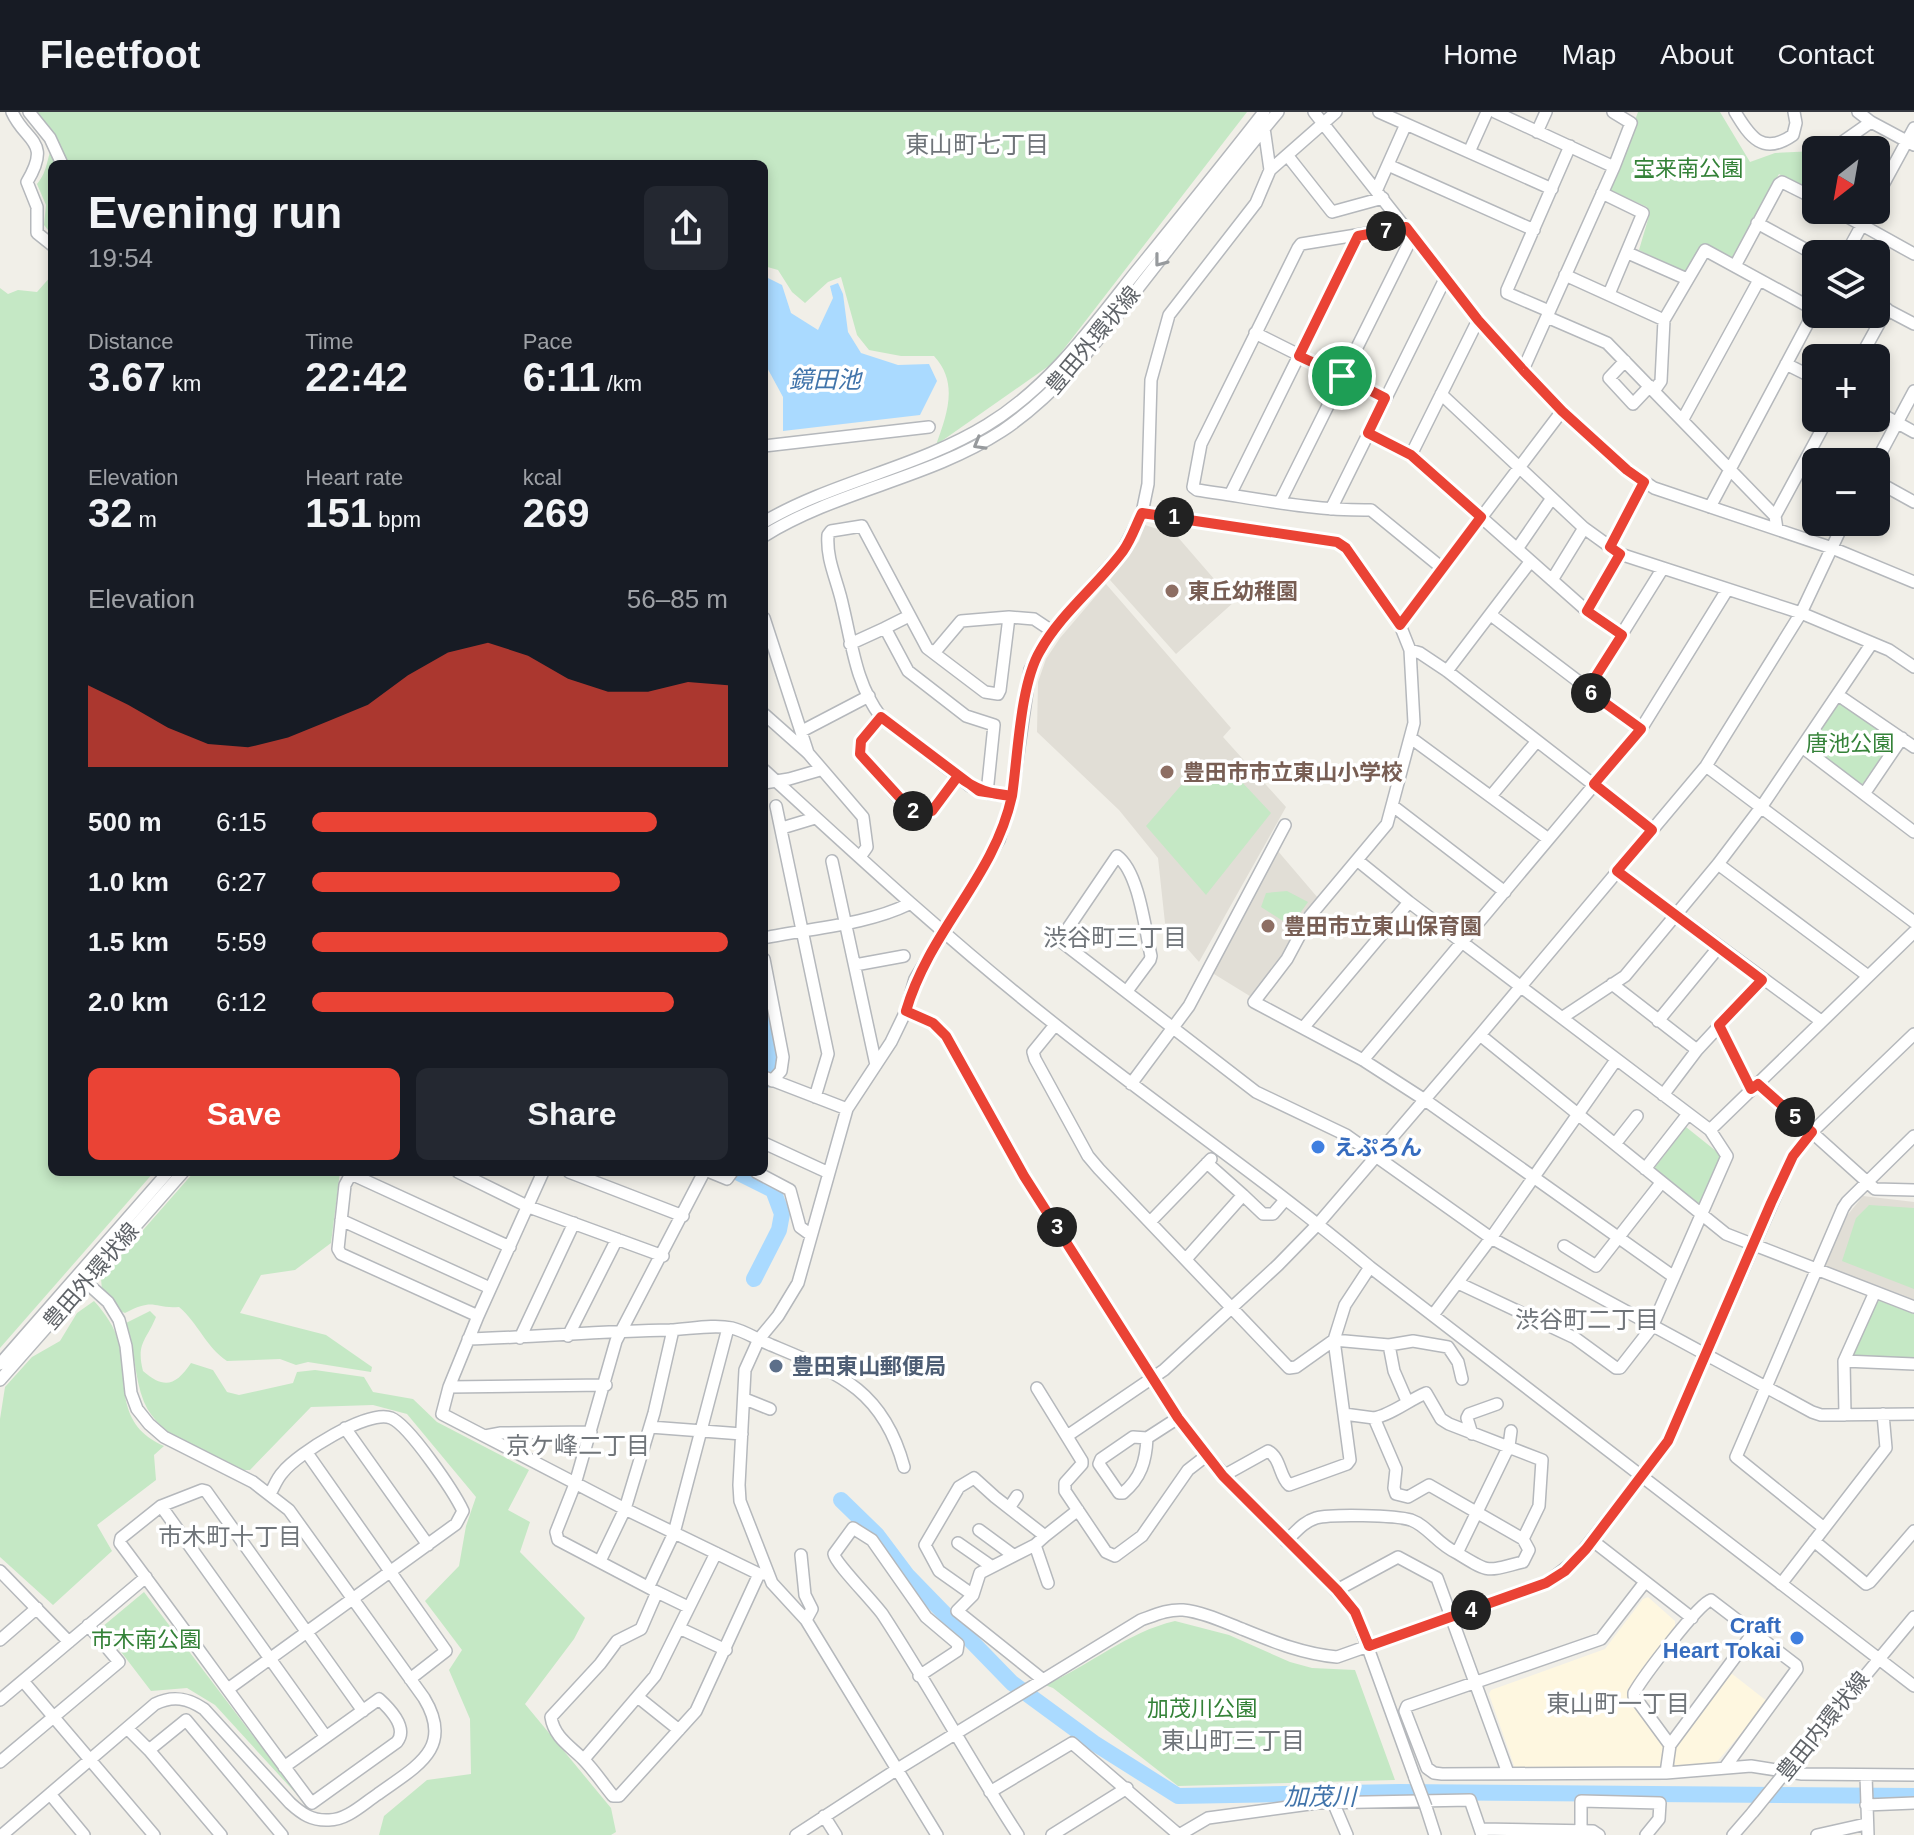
<!DOCTYPE html>
<meta charset="utf-8">
<style>
body{margin:0;font-family:Helvetica,"Noto Sans JP",sans-serif;background:#242831;color:#f1f3f6;height:100vh;display:flex;flex-direction:column;font-size:30px;white-space:nowrap}
*{box-sizing:border-box;margin:0}
p{font-size:26px;color:#9ea1a6}
.icon{flex:none;width:44px;height:44px;fill:none;stroke:currentColor;stroke-width:2;stroke-linecap:round;stroke-linejoin:round}
.map{position:relative;flex:1;overflow:hidden}
.side{position:absolute;left:48px;top:48px;width:720px;height:1016px;display:flex;flex-direction:column;background:#171b24;border-radius:12px;box-shadow:0 4px 12px #0003}
.side>*{flex:none}
.needle{width:52px;rotate:211deg}
.fabs{position:absolute;left:1802px;top:24px;display:grid;gap:16px}
.fabs a{display:grid;place-items:center;width:88px;height:88px;border-radius:12px;background:#171b24;box-shadow:0 4px 12px #0003;font-size:40px}
.pin{position:absolute;display:grid;place-items:center;width:68px;height:68px;color:#fff;margin:-34px;border:4px solid #fff;border-radius:50%;box-shadow:0 2px 8px #0007}
.km{position:absolute;width:40px;height:40px;margin:-20px;border-radius:50%;background:#222;color:#fff;font-size:22px;line-height:40px;text-align:center}
.round{display:grid;place-items:center;flex:none;width:84px;height:84px;border-radius:12px;background:#242831}
.head{display:flex;align-items:center;justify-content:space-between;height:136px;padding:0 40px}
h1{font-size:44px;font-weight:700;line-height:60px}
.stats{display:grid;grid-template-columns:repeat(3,1fr);gap:12px;height:136px;padding:8px 40px}
.stats div{display:grid;align-content:center}
.stats b{font-size:40px;font-weight:700}
.stats small{font-size:22px;font-weight:400}
.stats p{font-size:22px}
.chart{height:224px;padding:16px 40px}
.chart p{display:flex;justify-content:space-between}
.chart svg{width:100%;height:144px;margin-top:8px;fill:#ea4335;opacity:.7}
.action{display:flex;gap:16px;margin-top:auto;padding:16px 40px}
.action a{flex:1;height:92px;border-radius:12px;background:#ea4335;color:#fff;font-size:32px;font-weight:700;line-height:92px;text-align:center}
.action a+a{background:#242831;color:#f1f3f6}
ul{padding:0 40px;list-style:none;font-size:26px}
li{display:grid;grid-template-columns:128px 96px 1fr;align-items:center;height:60px}
li i{height:20px;border-radius:10px;background:#ea4335}
header{display:flex;align-items:center;gap:48px;box-sizing:border-box;height:112px;padding:0 40px;background:#171b24;border-bottom:2px solid #363941}
header strong{font-size:38px}
nav{display:flex;gap:44px;margin-inline-start:auto;font-size:28px}
.map>svg:first-child{display:block}
.commercial{fill:#fef7e0}
.education{fill:#e1ded6}
.green{fill:#c5e8c5}
.water{fill:#aadaff}
.lines{fill:none;stroke-linecap:round;stroke-linejoin:round}
.river{stroke:#aadaff;stroke-width:16}
.minor-casing{stroke:#b5b8bc;stroke-width:14}
.minor{stroke:#fff;stroke-width:11}
.minor-bridge-casing{stroke:#b5b8bc;stroke-width:14;stroke-linecap:butt}
.minor-bridge{stroke:#fff;stroke-width:11}
.oneway{stroke:#979a9d}
.route-casing{stroke:#fff;stroke-width:16}
.route{stroke:#ea4335;stroke-width:10}
.education-dot{fill:#8d6e63;stroke:#fff;stroke-width:3}
.shop-dot{fill:#3f7fe0;stroke:#fff;stroke-width:3}
.service-dot{fill:#5c6f8a;stroke:#fff;stroke-width:3}
.labels{text-anchor:middle;dominant-baseline:central;stroke-width:7;stroke-linejoin:round;paint-order:stroke}
.park-label{font-size:22px;fill:#348238;stroke:#fff}
.street-label{font-size:22px;fill:#5f6368;stroke:#fff}
.education-label{font-size:22px;font-weight:bold;fill:#785e54;stroke:#fff;text-anchor:start}
.shop-label{font-size:22px;font-weight:bold;fill:#366cbe;stroke:#fff;text-anchor:start}
.service-label{font-size:22px;font-weight:bold;fill:#4e5e75;stroke:#fff;text-anchor:start}
.neighbourhood-label{font-size:24px;fill:#70757a;stroke:#fff}
.water-label{font-size:24px;font-style:italic;fill:#4174aa;stroke:#fff}
</style>
<header>
<strong>Fleetfoot</strong>
<nav><a>Home</a><a>Map</a><a>About</a><a>Contact</a></nav>
</header>
<div class="map">
<svg width="1914" height="1723" viewBox="0 0 1914 1723">
<rect width="100%" height="100%" fill="#f1efe8"/>
<path class="commercial" d="M1648 1485 1675 1509V1519L1627 1586 1661 1629 1663 1636 1661 1658 1517 1662 1489 1582 1491 1578 1605 1537 1643 1487Z
M1731 1561 1768 1590 1715 1652 1675 1655 1674 1638Z"/>
<path class="education" d="M1145 413 1176 423 1234 490 1176 542 1110 468 1139 429Z
M1106 472 1231 616 1223 625 1286 695 1199 850 1165 811 1158 746 1119 698 1037 620 1038 570 1046 547 1060 526Z
M1277 738 1318 786 1279 851 1253 886 1214 862 1213 855Z
M1863 1084 1914 1090V1191L1824 1155 1845 1106Z"/>
<path class="green" d="M33 0H1247L1053 251 936 333C947 302 959 271 934 244H901L869 238 857 223 841 165 828 170 805 191 792 180 778 158 764 154V52H52V123L44 113 46 93 37 72C49 58 46 45 54 31Z
M1638 0H1720L1750 50 1775 41 1816 39V50L1801 75 1779 62 1731 147 1701 133 1685 161 1639 138 1649 104 1647 95 1609 78Z
M52 163V1060H154L0 1236V176L8 182 18 178 37 180Z
M1839 590 1894 627 1861 674 1808 634Z
M1202 649 1225 652 1271 701 1206 783 1146 714Z
M1287 779 1308 790 1291 814 1261 795 1266 781Z
M1686 1015 1721 1043 1699 1095 1653 1058Z
M194 1060H340L331 1131 295 1158 261 1163 240 1201 326 1223 372 1255 371 1260 308 1250 296 1253 280 1247 227 1249C206 1235 198 1211 179 1195 152 1197 156 1185 125 1201L120 1199 102 1179 101 1166Z
M1869 1093 1914 1096V1177L1842 1149 1856 1106Z
M94 1189C105 1201 115 1215 119 1232 127 1273 116 1313 164 1334L154 1343 156 1368 97 1413 112 1439 53 1493 0 1445V1307L5 1275 32 1245 60 1229 77 1201Z
M1880 1189 1914 1202V1249L1855 1246 1853 1241 1875 1190Z
M150 1199 156 1205C146 1229 136 1231 143 1259 165 1278 176 1273 191 1251L213 1258 227 1280 239 1283 293 1271 297 1260 315 1258 364 1265 373 1280 413 1287 437 1310 529 1358 508 1398 530 1410 520 1440 585 1506 574 1527 525 1592 611 1696 616 1720 611 1723H379L384 1704 427 1668 471 1662 470 1607 449 1558 462 1538 425 1489 459 1454 466 1414 476 1385 407 1302 373 1293 311 1295 250 1358H240C208 1342 159 1326 144 1290 134 1265 135 1236 126 1211Z
M144 1480 301 1687 215 1593 187 1576 151 1579 102 1515Z
M1175 1509 1229 1523 1290 1550 1312 1556 1355 1558 1395 1668 1178 1674 1053 1576 1045 1573C1089 1554 1127 1520 1175 1509Z"/>
<path class="water" d="M764 164 782 173 791 201 818 218 833 186 830 174 838 171 843 182 848 220 861 241 898 253 929 252 937 269 920 303 783 319V285L764 250Z"/>
<g class="lines">
<path class="river" d="M764 902 773 949 764 969
M737 1060 773 1078 782 1102 779 1118 754 1167
M841 1388 877 1423 907 1463 1012 1571 1094 1631 1178 1684 1399 1680 1914 1684"/>
<g class="minor-casing">
<path id="minor" d="M12 0C26 31 52 28 27 70L37 95V121L52 133
M29 0 50 26 62 52
M1314 0 1478 208 1562 299 1627 358 1654 376 1832 436 1914 470
M1336 0 1270 58 1256 91 1169 203 1151 268 1148 372 1142 401 1122 440 1052 519 1030 558 1012 684 999 728 915 867 906 899 933 911 946 924 1024 1064 1178 1306C1204 1339 1229 1371 1259 1401 1290 1434 1325 1464 1355 1500L1415 1666
M1379 0 1552 77
M1495 0 1614 55 1523 258
M1613 0 1631 11 1614 55
M1735 0C1750 25 1763 44 1793 23L1796 11 1794 0
M1858 0 1871 10 1914 33
M1264 16 1270 58
M1537 20 1546 0
M1831 38 1871 10
M1469 40 1487 0
M1287 43 1332 100 1383 86
M1388 53 1534 118
M1377 77 1406 12
M1602 81 1643 101 1609 182
M1805 81 1816 61
M1876 86 1914 16
M1835 98 1914 142
M1757 111 1816 143
M1406 115 1301 132 1298 136 1201 332 1193 375 1197 378C1254 386 1313 399 1371 398L1442 456
M1628 141 1687 167
M1846 142 1870 98
M1735 154 1779 72 1782 70 1816 87
M1565 163 1664 208
M1876 192 1914 212
M1549 199 1507 181V178L1570 34
M1547 205 1607 231 1775 404 1777 417
M1255 221 1385 286
M1860 246 1887 197
M1625 249 1609 266 1633 292 1650 274
M1786 252 1816 267
M1654 279 1661 269 1664 208 1705 138 1815 198
M1441 282 1584 416 1620 442 1801 501 1889 538 1914 555
M1876 299 1914 320
M1683 307 1759 168
M1368 321 1411 343 1587 499 1622 523
M764 334 929 315
M1411 343 1478 208
M1876 350 1914 279
M1876 369 1914 390
M1230 383 1358 124
M1280 390 1413 123
M1710 395 1816 196
M1331 397 1446 165
M1142 401 1337 430 1346 436 1400 513 1410 538 1414 611 1387 712 1310 804 1287 847 1254 890 1363 948 1425 988 1674 1165
M1775 404 1828 306
M764 410C834 369 917 356 987 313 1049 275 1090 218 1135 161 1178 108 1222 54 1264 0
M764 424C838 378 928 367 1002 319 1057 282 1095 232 1135 180 1182 120 1229 58 1278 0
M1610 435 1644 370
M1517 437 1552 386
M1552 468 1584 416
M1587 499 1620 442
M1491 503 1641 617
M909 504 885 516 908 559 966 604 994 613 987 681
M764 506 808 641
M1400 513 1562 299
M850 532 885 516
M1410 538 1420 541 1447 559 1652 718
M934 541 961 509 1009 505
M1447 559 1530 450
M1587 578 1663 456
M1838 583 1914 635
M764 602 808 641 863 705 867 735 860 745
M881 605 861 629 860 642 909 698 932 699 958 664
M802 619 869 584
M1411 626 1547 726
M1802 635 1914 720
M1706 654 1914 810
M764 658C860 746 955 834 1057 914 1160 996 1269 1070 1370 1155L1914 1574
M764 671 789 667 820 658
M1864 682 1902 626
M1012 684 987 681 970 674 881 605C856 573 852 532 843 495 838 469 826 449 828 423L831 419 862 414 927 536 985 580 998 582 1000 578 1009 505 1034 507 1052 519
M1491 684 1537 629
M776 694 828 942 815 985
M1393 694 1505 780
M782 716 815 706
M1357 748 1409 790 1710 1018 1727 1044 1652 1215 1620 1256H1616L1575 1226 1458 1171
M832 749 876 953
M1718 752 1868 864
M1617 759 1821 909
M764 826C811 816 866 813 909 792
M764 847 783 945 781 959 772 969
M855 853 904 844
M1612 872 1697 938
M1127 879 1150 848 1151 844C1145 817 1139 760 1117 744L1062 825 1063 831 1256 980 1346 1023 1491 1126 1812 1300 1821 1303 1914 1302
M906 899 891 930 847 997 798 1171 778 1204 759 1227 745 1258 739 1373 740 1389 772 1471 806 1508 937 1723
M1563 905 1625 864 1718 752 1762 694 1872 531
M1658 909 1718 836
M1055 913 1033 940 1035 947 1088 1044 1099 1057 1289 1256 1296 1255 1334 1228 1389 1233 1394 1259 1407 1289
M1719 913 1751 977
M1303 916 1409 790
M1480 923 1726 1122 1914 1195
M1363 948 1641 617 1727 478
M764 965 847 997
M1131 972 1189 894 1285 713
M1758 972 1875 1077 1914 1078
M1663 983 1697 938 1762 868
M1710 1018 1914 820
M764 1031 829 1061
M1615 1032 1637 1004
M1645 1057 1688 1002
M352 1060 345 1073 338 1137 341 1142 478 1204
M458 1060 529 1095 663 1144
M543 1060 478 1204 449 1275 442 1302 625 1397 759 1462H764
M569 1060 683 1104
M704 1060 616 1229 575 1372 556 1420 558 1428 657 1480 641 1517 617 1529 600 1552 551 1605C554 1625 570 1634 583 1647 594 1658 603 1672 613 1684H619L696 1599 759 1462
M710 1060 727 1067 732 1060
M756 1060 790 1078 800 1115 811 1123
M351 1062 510 1135
M1243 1083 1263 1102H1273L1285 1088
M341 1108 490 1176
M1150 1110 1211 1047
M1564 1134 1596 1154 1661 1071
M1186 1147 1243 1083 1207 1051
M1433 1203 1491 1126 1616 948
M568 1224 617 1127
M520 1226 574 1111
M468 1227C536 1225 603 1219 670 1218 690 1217 713 1212 732 1216 745 1219 758 1228 771 1233 838 1261 883 1277 904 1355
M1389 1233 1413 1229 1448 1235 1458 1250 1462 1267
M1844 1249 1914 1252
M0 1252 168 1060
M0 1268 183 1060
M449 1275 606 1273
M1037 1276 1082 1349V1352L1065 1371V1379L1106 1440 1115 1444 1142 1424 1188 1358 1206 1344
M745 1287 770 1297
M1344 1302 1374 1306
M1845 1303 1844 1249 1875 1180
M650 1315 742 1322
M345 1316 428 1433
M1472 1322 1467 1306 1469 1302 1497 1292
M485 1324 501 1321 591 1320
M1067 1324 1164 1258 1278 1153 1318 1112 1480 923 1706 654 1801 501 1844 410
M1133 1325 1147 1326C1146 1349 1141 1366 1123 1381H1119L1099 1352 1101 1347Z
M1147 1326 1178 1306
M307 1341 446 1539 410 1567
M1223 1364 1268 1339C1281 1346 1279 1364 1289 1373L1347 1352 1350 1348 1334 1228 1345 1193 1370 1155
M161 1394 326 1625
M1009 1396 1017 1384
M1824 1416 1736 1345 1843 1096 1847 1090 1914 1024
M979 1418 1013 1443
M1045 1424 1078 1398
M1286 1429C1296 1420 1303 1410 1316 1406 1331 1402 1395 1403 1411 1408 1428 1414 1437 1432 1457 1441L1509 1334 1511 1319
M1593 1429 1692 1506
M1814 1429 1866 1472 1870 1470 1914 1419
M958 1431 991 1454
M1035 1433 1048 1471
M1457 1441C1491 1462 1486 1459 1523 1450L1529 1438 1523 1427 1539 1394 1542 1348 1449 1312 1441 1307 1426 1281C1409 1288 1391 1303 1374 1306L1396 1357 1394 1376 1396 1382 1408 1385 1429 1373 1523 1427
M801 1443 805 1483 812 1497 806 1508
M600 1449 625 1397 654 1301 673 1218
M0 1459 69 1530
M1645 1470 1601 1527 1407 1594 1405 1599 1427 1656 1434 1661 1442 1662 1666 1661 1751 1654 1802 1662 1914 1663
M1781 1472 1886 1336 1883 1302
M649 1474 674 1421 728 1216
M1337 1478 1398 1445 1437 1466 1508 1661
M657 1480 688 1495
M973 1483 939 1459 925 1433 959 1375 974 1366 995 1385 1045 1424 1035 1433 980 1461 973 1483 957 1499 1042 1567
M679 1516 726 1538
M0 1528 37 1496
M919 1564 957 1539 958 1532 926 1505 872 1428 853 1416 834 1442C835 1451 874 1490 883 1503 930 1575 971 1651 1018 1723
M23 1569 154 1723
M228 1577 456 1412 463 1399C454 1380 409 1313 391 1306 368 1297 297 1342 283 1360 277 1366 274 1375 270 1382
M639 1586 679 1618
M0 1588 146 1465
M127 1616 149 1638 221 1723
M1670 1633 1634 1584V1581C1643 1565 1698 1492 1711 1488L1796 1553 1797 1557 1726 1654
M149 1638 186 1608 282 1723
M1800 1642 1914 1505
M584 1647 655 1564 716 1441
M0 1650 119 1550 88 1513
M284 1655 379 1587C390 1597 408 1616 397 1630L312 1691 310 1689C246 1604 184 1516 120 1431L121 1426 161 1394 202 1378 206 1379 363 1599
M1666 1661 1670 1633 1753 1521
M1866 1663 1868 1723
M990 1680 1072 1631 1179 1723
M50 1682 84 1723
M1333 1690 1347 1723
M1866 1693 1914 1691
M1426 1695 1435 1723
M824 1704 836 1723
M1581 1718V1689L1660 1691 1659 1707 1646 1723
M2 1723 155 1592C173 1583 188 1586 204 1597L290 1691C302 1702 312 1709 329 1708 347 1708 363 1692 378 1682 415 1655 455 1637 424 1586L289 1398 253 1370 164 1325 149 1312 137 1297 131 1281 126 1234 119 1208 108 1190 78 1163
M796 1723 896 1658 1141 1508C1155 1503 1168 1497 1183 1498 1203 1500 1224 1510 1242 1517 1274 1530 1303 1542 1337 1545L1546 1471 1576 1448 1668 1329 1793 1044 1812 1020 1914 922
M1052 1723 1127 1676
M1179 1723 1208 1706 1317 1691 1470 1688 1480 1717
M1482 1723 1480 1717 1593 1719 1599 1723
M1733 1723 1753 1700
M1817 1723 1866 1712"/>
</g>
<use href="#minor" class="minor"/>
<g class="minor-bridge-casing">
<path id="minor-bridge" d="M1415 1666 1426 1695
M1753 1700 1800 1642"/>
</g>
<use href="#minor-bridge" class="minor-bridge"/>
</g>
<defs><path id="oneway-chevron" d="M-2-3.5L2.5 0L-2 3.5" fill="none" stroke-width="1.6" stroke-linecap="round" stroke-linejoin="round" transform="scale(2)"/></defs>
<g class="oneway">
<use href="#oneway-chevron" transform="translate(1160 149) rotate(128)"/>
<use href="#oneway-chevron" transform="translate(979 332) rotate(150)"/>
</g>
<g class="lines">
<g class="route-casing">
<path id="route" d="M1342 264 1385 286 1368 321 1411 343 1481 405 1400 513 1346 436 1337 430 1142 401C1136 413 1131 428 1123 439 1097 474 1061 501 1040 539 1020 573 1018 643 1012 684L979 679 881 605 861 629 860 642 912 699H932L958 664C976 678 990 682 1012 684 994 766 930 817 906 899L933 911 946 924 1024 1064 1178 1306 1223 1364 1337 1478 1355 1500 1369 1534 1546 1471 1565 1459 1586 1437 1668 1329 1771 1091 1793 1044 1812 1020 1758 972 1751 977 1719 913 1762 868 1617 759 1652 718 1594 672 1641 617 1587 578 1622 523 1587 499 1620 442 1610 435 1644 370 1627 358 1562 299 1523 258 1478 208 1406 115 1358 124 1299 244 1342 264"/>
</g>
<use href="#route" class="route"/>
</g>
<g class="education-dot">
<circle cx="1172" cy="479" r="8"/>
<circle cx="1167" cy="660" r="8"/>
<circle cx="1268" cy="814" r="8"/>
</g>
<g class="shop-dot">
<circle cx="1318" cy="1035" r="8"/>
<circle cx="1797" cy="1526" r="8"/>
</g>
<circle class="service-dot" cx="776" cy="1254" r="8"/>
<g class="labels">
<g class="park-label">
<text x="1688" y="56">宝来南公園</text>
<text x="1850" y="631">唐池公園</text>
<text x="146" y="1527">市木南公園</text>
<text x="1202" y="1596">加茂川公園</text>
</g>
<g class="street-label">
<text transform="translate(1093 228) rotate(-50)">豊田外環状線</text>
<text transform="translate(91 1164) rotate(-49)">豊田外環状線</text>
<text transform="translate(1823 1614) rotate(-51)">豊田内環状線</text>
</g>
<g class="education-label">
<text x="1188" y="479">東丘幼稚園</text>
<text x="1183" y="660">豊田市市立東山小学校</text>
<text x="1284" y="814">豊田市立東山保育園</text>
</g>
<g class="shop-label">
<text x="1334" y="1035">えぷろん</text>
<text x="1781" y="1513" text-anchor="end">Craft<tspan x="1781" dy="25">Heart Tokai</tspan></text>
</g>
<g class="service-label">
<text x="792" y="1254">豊田東山郵便局</text>
</g>
<g class="neighbourhood-label">
<text x="977" y="32">東山町七丁目</text>
<text x="1115" y="825">渋谷町三丁目</text>
<text x="1587" y="1207">渋谷町二丁目</text>
<text x="578" y="1333">京ケ峰二丁目</text>
<text x="230" y="1424">市木町十丁目</text>
<text x="1618" y="1591">東山町一丁目</text>
<text x="1233" y="1628">東山町三丁目</text>
</g>
<g class="water-label">
<text x="825" y="267">鏡田池</text>
<text x="1320" y="1684">加茂川</text>
</g>
</g>
</svg>
<div class="fabs">
<a><svg class="needle" viewBox="-14 -14 28 28"><path d="M0-13l5 13h-10z" fill="#e53935"/><path d="M0 13l5-13h-10z" fill="#9ea1a6"/></svg></a>
<a><svg class="icon" aria-label="layers" viewBox="0 0 24 24"><path d="M12 4l9 5-9 5-9-5zM3 14l9 5 9-5"/></svg></a>
<a>+</a>
<a>−</a>
</div>
<div class="pin" style="left:1342px;top:264px;background:#1e9e55"><svg class="icon" aria-label="arrive" viewBox="0 0 24 24"><path d="M6 21V4h12l-3 4 3 4H6"/></svg></div>
<b class="km" style="left:1174px;top:405px">1</b>
<b class="km" style="left:913px;top:699px">2</b>
<b class="km" style="left:1057px;top:1115px">3</b>
<b class="km" style="left:1471px;top:1498px">4</b>
<b class="km" style="left:1795px;top:1005px">5</b>
<b class="km" style="left:1591px;top:581px">6</b>
<b class="km" style="left:1386px;top:119px">7</b>
<section class="side">
<div class="head"><div><h1>Evening run</h1><p>19:54</p></div><a class="round"><svg class="icon" aria-label="share" viewBox="0 0 24 24"><path d="M12 15V3M7 8l5-5 5 5M5 13v7h14v-7"/></svg></a></div>
<div class="stats">
<div><p>Distance</p><b>3.67<small> km</small></b></div>
<div><p>Time</p><b>22:42</b></div>
<div><p>Pace</p><b>6:11<small> /km</small></b></div>
</div>
<div class="stats">
<div><p>Elevation</p><b>32<small> m</small></b></div>
<div><p>Heart rate</p><b>151<small> bpm</small></b></div>
<div><p>kcal</p><b>269</b></div>
</div>
<div class="chart"><p><span>Elevation</span>56–85 m</p>
<svg viewBox="0 0 160 44" preserveAspectRatio="none"><path d="M0 44V19L10 25L20 32L30 37L40 38L50 35L60 30L70 25L80 16L90 9L100 6L110 10L120 17L130 21L140 21L150 18L160 19V44z"/></svg>
</div>
<ul>
<li><b>500 m</b>6:15<i style="width:83%"></i></li>
<li><b>1.0 km</b>6:27<i style="width:74%"></i></li>
<li><b>1.5 km</b>5:59<i style="width:100%"></i></li>
<li><b>2.0 km</b>6:12<i style="width:87%"></i></li>
</ul>
<div class="action"><a>Save</a><a>Share</a></div>
</section>
</div>
